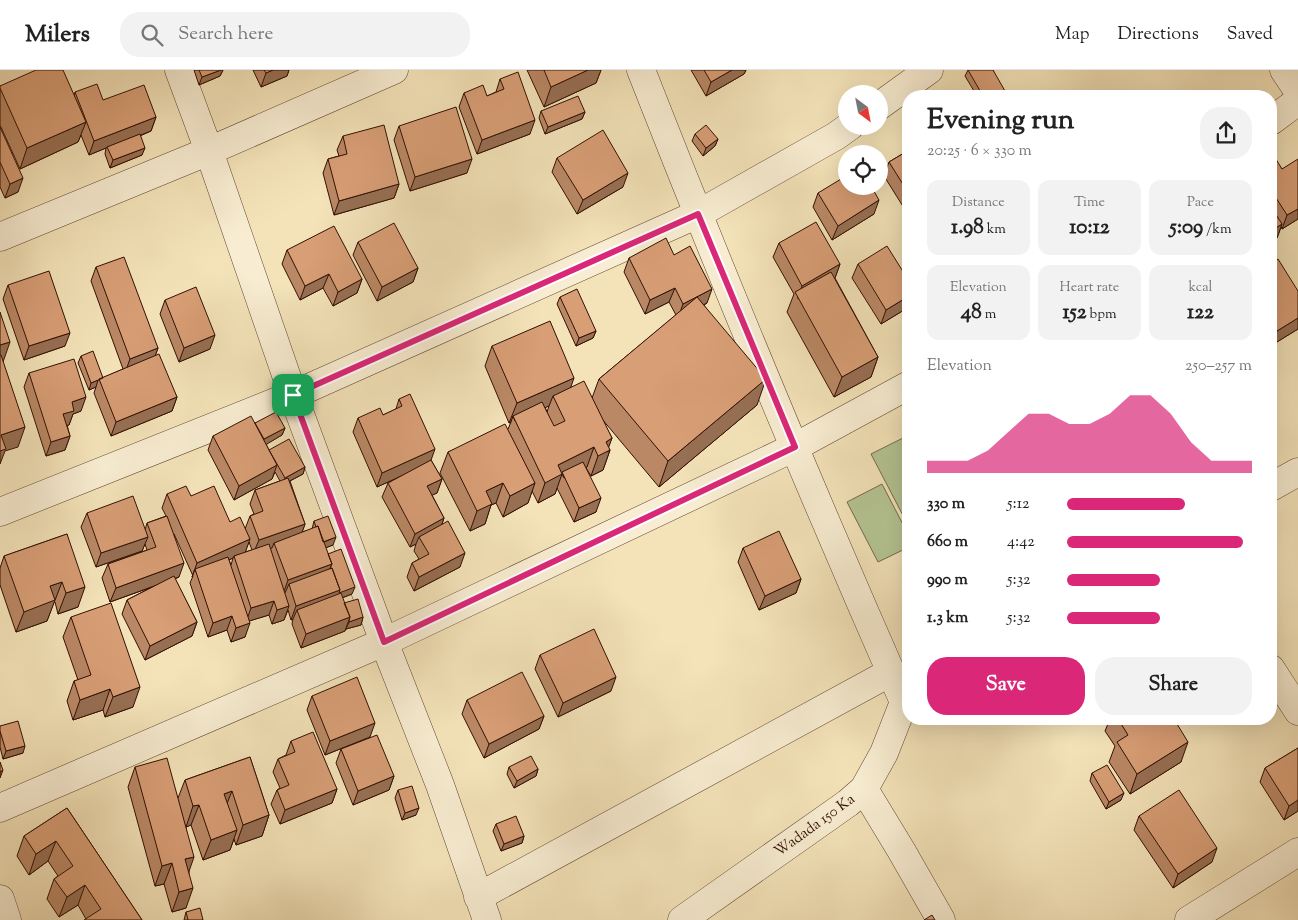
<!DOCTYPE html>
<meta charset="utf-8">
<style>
body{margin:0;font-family:"Sorts Mill Goudy",serif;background:#f2f2f2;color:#222;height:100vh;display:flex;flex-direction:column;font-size:19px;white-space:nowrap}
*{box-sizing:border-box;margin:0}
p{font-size:16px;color:#767676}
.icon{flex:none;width:28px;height:28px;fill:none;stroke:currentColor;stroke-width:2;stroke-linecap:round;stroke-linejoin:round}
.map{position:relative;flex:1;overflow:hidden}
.details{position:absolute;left:902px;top:20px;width:375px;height:635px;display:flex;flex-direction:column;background:#fff;border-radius:20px;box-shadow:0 5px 20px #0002}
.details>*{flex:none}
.needle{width:32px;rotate:148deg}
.controls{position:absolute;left:838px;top:15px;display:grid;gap:10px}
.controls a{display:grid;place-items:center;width:50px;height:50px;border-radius:50%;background:#fff;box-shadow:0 5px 20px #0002;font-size:25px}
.pin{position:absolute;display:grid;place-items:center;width:42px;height:42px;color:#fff;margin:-21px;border-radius:10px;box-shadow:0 2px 8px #0006}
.round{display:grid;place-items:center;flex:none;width:52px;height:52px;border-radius:20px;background:#f2f2f2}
.summary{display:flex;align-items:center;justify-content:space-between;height:85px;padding:0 25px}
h1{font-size:28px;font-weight:800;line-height:38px}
.stats{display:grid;grid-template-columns:repeat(3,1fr);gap:8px;height:85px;padding:5px 25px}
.stats div{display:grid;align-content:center;border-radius:12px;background:#f2f2f2;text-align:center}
.stats b{font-size:21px;font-weight:800}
.stats small{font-size:14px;font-weight:400}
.stats p{font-size:14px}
.chart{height:140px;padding:10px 25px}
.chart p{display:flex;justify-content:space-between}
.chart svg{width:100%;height:90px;margin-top:5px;fill:#db2777;opacity:.7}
.primary-button{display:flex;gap:10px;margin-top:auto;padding:10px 25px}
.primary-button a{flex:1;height:58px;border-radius:20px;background:#db2777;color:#fff;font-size:20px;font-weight:800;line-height:58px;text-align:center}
.primary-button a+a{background:#f2f2f2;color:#222}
ul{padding:0 25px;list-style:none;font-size:16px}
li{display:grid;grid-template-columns:80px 60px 1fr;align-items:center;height:38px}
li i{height:12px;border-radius:6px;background:#db2777}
header{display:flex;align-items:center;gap:30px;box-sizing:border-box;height:70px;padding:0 25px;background:#fff;border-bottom:1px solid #e0e0e0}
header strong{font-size:24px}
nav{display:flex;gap:28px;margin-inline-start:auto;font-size:18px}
.search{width:350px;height:45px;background:#f2f2f2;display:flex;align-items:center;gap:12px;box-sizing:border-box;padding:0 18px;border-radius:20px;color:#767676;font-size:19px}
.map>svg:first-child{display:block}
.green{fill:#b5c594;stroke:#746a4c}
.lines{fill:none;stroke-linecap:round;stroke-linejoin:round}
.minor-casing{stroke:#624530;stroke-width:29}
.minor{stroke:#f8edd2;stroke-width:28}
.wall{fill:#ba8865;stroke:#321003;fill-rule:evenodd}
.shaded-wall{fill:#976f53;stroke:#321003}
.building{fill:#d89e76;stroke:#321003}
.route-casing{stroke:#fff;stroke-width:10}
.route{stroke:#db2777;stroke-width:6}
.labels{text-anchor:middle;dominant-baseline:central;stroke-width:4;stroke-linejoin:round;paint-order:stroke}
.street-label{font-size:15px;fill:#321003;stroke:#f8edd2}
</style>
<header>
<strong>Milers</strong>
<div class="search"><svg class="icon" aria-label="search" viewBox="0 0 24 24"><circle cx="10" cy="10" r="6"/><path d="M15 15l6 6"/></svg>Search here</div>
<nav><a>Map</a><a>Directions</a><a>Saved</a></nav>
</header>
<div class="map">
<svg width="1298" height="850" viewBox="0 0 1298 850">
<rect width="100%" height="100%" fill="#f4e3b9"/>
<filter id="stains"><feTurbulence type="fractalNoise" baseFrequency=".004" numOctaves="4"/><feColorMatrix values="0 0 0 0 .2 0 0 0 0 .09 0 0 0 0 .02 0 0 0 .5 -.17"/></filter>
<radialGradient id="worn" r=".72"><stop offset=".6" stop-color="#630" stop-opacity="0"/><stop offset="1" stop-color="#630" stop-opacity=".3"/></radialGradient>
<path class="green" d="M909 365V457L871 384Z
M882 414 909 466V477L878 492 847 432Z"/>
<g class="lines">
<g class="minor-casing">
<path id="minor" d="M179 0 209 81 293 325 384 572 440 715 487 850
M641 0C724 212 812 423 904 632
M1284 0 1298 21
M879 36 929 0
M1271 51 1298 31
M0 167 209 81 394 0
M1271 417 1298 402
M0 442 293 325 698 144 836 66 850 56
M1271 599 1298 641
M864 719 901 780 941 850
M0 738 384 572 795 377 909 315
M478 827 891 602
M0 829 7 850
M682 850 848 733 864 719 884 683 904 632 909 629
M1189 850 1298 782"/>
</g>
<use href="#minor" class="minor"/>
</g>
<path class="wall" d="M194 0H223L220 6 199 15Z
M253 0H289L287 6 261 17Z
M527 0H601L596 13 544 37Z
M691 0H746L744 4 706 26Z
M968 0H993L1003 26H977L965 6Z
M500 9 530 64 477 84 459 37 464 23 487 26 496 22Z
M0 16 74 26 75 22 156 47 151 61 140 66 142 85 110 98 105 84 106 78 89 85 81 65 78 72 20 99 0 55Z
M541 41 585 42 582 49 545 64 539 48Z
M399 56 467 103 410 121 394 70Z
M0 57 18 122 5 128 0 117Z
M695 64 718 69 715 76 703 86 692 71Z
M343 66 399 114 394 128 334 145 323 103 328 89 339 86 337 80Z
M909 80V146L884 106 889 92Z
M1271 87 1282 99 1298 149 1282 159 1281 157 1277 168 1271 172Z
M557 88 623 117 577 144 552 102Z
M818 123 874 144 832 170 813 137Z
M358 172 418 198 413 212 377 231 353 185Z
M779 173 840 194 835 208 878 287 871 307 834 327 787 242 794 224 773 187Z
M287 180 362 209 357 223 333 236 323 218 300 230 282 194Z
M674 185 707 233 704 235 757 335 659 417 602 349 612 368 608 377 610 380 603 400 591 406 586 398 596 442 574 452 557 418 555 424 538 433 532 421 528 433 503 447 496 433 491 435 485 454 470 461 440 403 448 382 508 359 511 352 509 353 485 296 492 276 592 328 599 309 676 245 669 232 645 244 624 202 629 188ZM549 336 547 342 545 337Z
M1271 193 1298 221V259L1272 275Z
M858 194 909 211V237L881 254 852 208Z
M96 197 158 278 155 286 177 327 172 341 111 366 94 323 96 317 89 320 78 293 81 286 103 308 123 299 91 211Z
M8 215 65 276 24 290 3 229Z
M560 227 596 261 593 268 576 276 557 234Z
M165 230 210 279 179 292 160 244Z
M29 303 81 341 73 344 69 355H67L70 366 65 380 46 386 24 317Z
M399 329 431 390 442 409 437 423 432 425 444 448 442 454 460 497 414 521 407 507 412 493 419 489 414 481 416 474 410 477 382 427 388 413 397 408 377 417 353 362 358 348 383 345 396 339Z
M255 353 285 358 282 365 266 374 269 380 305 397 303 404 290 411 305 454 302 462 312 459 314 451 333 475 325 478 328 484 352 524 342 528 344 533 363 547 361 555 346 559 345 561 301 578 292 554 293 549 291 550 288 540 284 550 272 554 269 545 249 551 245 567 231 572 227 560 208 567 190 513 193 506 174 464 179 507 175 509 197 552 192 566 145 590 122 544 127 530 152 517 110 532 102 508 108 494 147 480 145 474 142 481 96 497 81 457 87 443 145 460 147 453 166 446 162 438 167 424 191 426 230 452 245 459 250 446 254 444 250 434 255 420 280 411 275 402 272 409 234 430 208 380 213 366ZM249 472 252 480 245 482ZM233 488 231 495 229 490Z
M67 464 78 537 58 544 55 532H54L47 551 16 562 0 515V498L4 486Z
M743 478 801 509 796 523 759 540 738 492Z
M71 547 133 637 105 647 103 640 73 650 67 631 74 611 78 610 63 567Z
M540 585 611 621 558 647 535 599Z
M312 626 370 667 325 685 307 640Z
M467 630 544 646 539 659 484 688 462 644Z
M1110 649H1174L1181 692 1130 724 1109 692 1115 676 1105 661Z
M0 656 23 683 3 689 0 677Z
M291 671 337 719 332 733 280 754 271 734 277 720 280 718 273 702 278 689 286 685Z
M1298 678V741L1284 750 1260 712 1265 698Z
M341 679 394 706 389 720 353 735 336 693Z
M250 687 269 745 262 766 236 775 234 769 230 780 203 790 191 755 186 757 189 803 186 838 172 842 164 814 155 816 128 717 135 697 178 728 185 710Z
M509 697 538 699 536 706 514 718 507 704Z
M1092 703 1121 730 1106 739 1090 711Z
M398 720 416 745 402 750 395 728Z
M67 738 142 850 86 849 78 835 59 847 47 829 54 809 58 806 48 791 29 805 17 786 24 766Z
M1139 746 1212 792 1173 818 1134 760Z
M496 754 524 766 522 773 501 781 493 761Z
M186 842 203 850H184Z"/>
<path class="shaded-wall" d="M221 0H223L220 6 199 15 202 7Z
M273 0H289L287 6 261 17 266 3Z
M588 0H601L596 13 544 37 551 17Z
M732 0H746L744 4 706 26 711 12Z
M1005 21 1003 26H995Z
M585 42 582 49 545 64 548 57Z
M156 47 151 61 108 78 107 77 106 78 89 85 94 71Z
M535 50 530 64 477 84 482 70Z
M86 52 78 72 20 99 27 78Z
M718 69 715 76 703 86 706 78Z
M145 78 142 85 110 98 113 90Z
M472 89 467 103 410 121 415 107Z
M628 103 623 117 577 144 583 130Z
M23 108 18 122 5 128 10 114Z
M399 114 394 128 334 145 339 131Z
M879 130 874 144 832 170 838 156Z
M1298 139V149L1282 159 1287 145Z
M1282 154 1277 168 1271 172V161Z
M840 194 835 208 798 229V228L802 216Z
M418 198 413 212 377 231 382 217Z
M329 204 323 218 300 230 305 216Z
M362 209 357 223 333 236 338 222Z
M675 218 669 232 645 244 650 230Z
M712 219 707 233 678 248 683 234Z
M909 226V237L881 254 886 240Z
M1298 248V259L1272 275 1277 261Z
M596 261 593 268 576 276 579 268Z
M70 263 65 276 24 290 29 276Z
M215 265 210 279 179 292 184 278Z
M10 272 3 292 0 293V275Z
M158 278 153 292 125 303 130 289Z
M878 287 871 307 834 327 842 307Z
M574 308 567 328 553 326 549 336 515 351 513 346 511 352 509 353 517 333Z
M766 309 757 335 659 417 668 391Z
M98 310 96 317 89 320 91 313Z
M86 327 81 341 73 344 69 355 58 358 63 344 72 332Z
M177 327 172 341 111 366 116 352Z
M25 357 18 377 5 381 0 394V367L1 365Z
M285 358 282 365 262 377 264 369Z
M70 366 65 380 46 386 51 372Z
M612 368 607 382 610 380 603 400 591 406 598 386 606 372Z
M594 377 587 397 564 408 562 404 555 424 538 433 545 413 558 395Z
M435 379 430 393 377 417 382 403Z
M277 395 272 409 234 430 239 416Z
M305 397 303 404 282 415 285 408Z
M442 409 437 423 422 430 427 416Z
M503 413 496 433 491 435 485 454 470 461 477 441 486 421Z
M535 413 528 433 503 447 510 426Z
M601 428 596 442 574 452 579 438Z
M444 448 439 462 419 467 416 474 410 477 415 464Z
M305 454 300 468 274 473 272 478 253 484 259 470Z
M148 467 142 481 96 497 101 483Z
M336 467 333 475 320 480 322 473Z
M250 469 245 483 234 486 233 488 197 504 195 499 192 507 197 493Z
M465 483 460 497 414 521 419 507Z
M184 493 179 507 110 532 116 518Z
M332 494 326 508 289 514 285 523 283 524 288 510Z
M801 509 796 523 759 540 765 526Z
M62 512 47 551 16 562 24 542 50 516Z
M85 517 78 537 58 544 66 523Z
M355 517 352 524 336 530 297 540 293 549 291 550 296 536 340 520Z
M274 531 269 545 246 552 251 538Z
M289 536 284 550 272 554 277 540Z
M232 546 227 560 208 567 213 553Z
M350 547 345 561 301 578 306 564Z
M363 547 361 555 346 559 349 552Z
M197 552 192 566 145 590 150 576Z
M250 553 245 567 231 572 236 558Z
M616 607 611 621 558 647 563 633Z
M140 617 133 637 105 647 113 627Z
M110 619 103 640 73 650 80 630Z
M544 646 539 659 484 688 489 674Z
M375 653 370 667 325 685 330 671Z
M1188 672 1181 692 1130 724 1137 704Z
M25 676 23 683 3 689 6 681Z
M538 699 536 706 514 718 517 711Z
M3 700 0 708V702Z
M394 706 389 720 353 735 358 721Z
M337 719 332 733 280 754 285 740Z
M232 721 224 741V724Z
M1124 723 1121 730 1106 739 1109 732Z
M1298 730V741L1284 750 1289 736Z
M199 735 191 755 186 757 193 736Z
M419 738 416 745 402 750 405 743Z
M269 745 262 766 236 775 243 755Z
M237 760 230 780 203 790 211 770Z
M524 766 522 773 501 781 504 774Z
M56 771 48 791 29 805 36 784Z
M1217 778 1212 792 1173 818 1178 804Z
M194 787 187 807 185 789Z
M172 793 164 814 155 816 162 796Z
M85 815 78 835 59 847 67 827Z
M193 818 186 838 172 842 179 822Z"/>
<path class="building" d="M36 0H63L86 52 27 78 0 18V16Z
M199 0H221L202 7Z
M264 0H273L266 3Z
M544 0H588L551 17Z
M704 0H732L711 12Z
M968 0H993L1005 21 995 26H983Z
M518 2 535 50 482 70 464 23 483 15 487 26 504 19 500 9Z
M97 14 103 30 144 15 156 47 94 71 75 22Z
M578 26 585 42 548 57 541 41Z
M456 37 472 89 415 107 399 56Z
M384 55 399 114 339 131 328 89 347 84 343 66Z
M706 55 718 69 706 78 695 64Z
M0 57 23 108 10 114 0 92Z
M603 60 628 103 583 130 557 88Z
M140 64 145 78 113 90 107 77Z
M909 80V124L889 92Z
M1274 86 1282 99 1298 89V139L1287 145 1271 120V87Z
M846 106V116H871L879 130 838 156 818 123Z
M1271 137 1282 154 1271 161Z
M816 152 840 194 802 216 779 173Z
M394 153 418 198 382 217 358 172Z
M334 156 362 209 338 222 329 204 305 216 287 180Z
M666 168 674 185 690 176 712 219 683 234 675 218 650 230 629 188Z
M887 176 909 211V226L886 240 858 194Z
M124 187 158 278 130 289 96 197Z
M1278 189 1298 221V248L1277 261 1271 253V193Z
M49 201 70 263 29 276 8 215Z
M831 202 878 287 842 307 795 222Z
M196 217 215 265 184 278 165 230Z
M577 219 596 261 579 268 560 227Z
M697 227 766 309 668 391 599 309Z
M0 242 10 272 0 275Z
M550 251 574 308 517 333 492 276Z
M93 281 103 308 91 313 81 286Z
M159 284 177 327 116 352 99 309Z
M0 285H1L25 357 1 365 6 379 0 381Z
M74 289 86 327 72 332 74 341 63 344 70 366 51 372 29 303Z
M584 311 612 368 606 372 610 380 598 386 594 377 558 395 562 404 545 413 513 346 542 332 554 356 565 351 553 326Z
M410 324 435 379 382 403 358 348 380 338 383 345 402 336 399 329Z
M276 342 285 358 264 369 255 353Z
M251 346 277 395 239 416 213 366Z
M505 354 535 413 510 426 503 413 486 421 492 434 477 441 448 382Z
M289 369 305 397 285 408 269 380Z
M431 390 442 409 427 416 444 448 415 464 388 413Z
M583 392 601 428 579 438 562 402Z
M288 408 305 454 259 470 250 446 263 441 255 420Z
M186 416 191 426 214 416 230 452 240 447 250 469 197 493 167 424Z
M133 426 148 467 101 483 87 443Z
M167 446 184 493 116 518 108 494 156 477 147 453Z
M328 446 336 467 323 472 318 456 316 457 314 451Z
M448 451 465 483 419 507 412 493 429 484 419 467Z
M318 456 332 494 288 510 274 473Z
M779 461 801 509 765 526 743 478Z
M67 464 85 517 66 523 62 512 50 516 55 530 24 542 4 486Z
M269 474 289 536 277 540 274 531 251 538 234 486Z
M341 479 355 517 339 523 340 520 332 498 330 499 332 494 328 484Z
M228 487 250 553 236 558 232 546 213 553 195 499Z
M332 498 340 520 296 536 289 514Z
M174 506 197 552 150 576 127 530Z
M341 523 350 547 306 564 297 540Z
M358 529 363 547 349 552 350 547 344 533Z
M111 533 140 617 113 627 110 619 80 630 74 611 91 605 71 547Z
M594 559 616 607 563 633 540 585Z
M522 602 544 646 489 674 467 630Z
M357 607 375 653 330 671 312 626Z
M1118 649H1174L1188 672 1137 704 1117 672 1128 665Z
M18 651 25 676 6 681 0 661V656Z
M313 662 337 719 285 740 277 720 289 715 278 689 295 682 291 671Z
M377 665 394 706 358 721 341 679Z
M1298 678V730L1289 736 1265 698Z
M531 686 538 699 517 711 509 697Z
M250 687 269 745 243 755 232 721 224 724 237 760 211 770 199 735 193 736 185 710Z
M167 688 194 787 185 789 193 818 179 822 172 793 162 796 135 697Z
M0 692 3 700 0 702Z
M1107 695 1124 723 1109 732 1092 703Z
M412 716 419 738 405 743 398 720Z
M1179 720 1217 778 1178 804 1139 746Z
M67 738 142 850H84L101 839 85 815 67 827 54 809 73 796 56 771 36 784 24 766Z
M516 746 524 766 504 774 496 754Z
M200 838 203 850H188L186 842Z
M932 845 935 850H924Z"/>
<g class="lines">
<g class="route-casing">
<path id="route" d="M698 144 795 377 384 572 293 325Z"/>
</g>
<use href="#route" class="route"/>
</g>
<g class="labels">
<g class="street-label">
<text transform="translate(815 756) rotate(-36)">Wadada 150 Ka</text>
</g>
</g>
<rect width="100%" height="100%" filter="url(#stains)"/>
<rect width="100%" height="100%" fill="url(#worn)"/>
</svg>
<div class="controls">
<a><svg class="needle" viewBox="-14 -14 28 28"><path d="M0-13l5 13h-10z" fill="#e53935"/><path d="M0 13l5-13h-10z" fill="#767676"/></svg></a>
<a><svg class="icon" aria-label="locate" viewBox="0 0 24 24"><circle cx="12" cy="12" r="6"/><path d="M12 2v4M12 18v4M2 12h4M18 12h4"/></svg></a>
</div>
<div class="pin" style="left:293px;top:325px;background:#1e9e55"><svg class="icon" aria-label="arrive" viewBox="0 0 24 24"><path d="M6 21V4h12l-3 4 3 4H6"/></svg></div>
<section class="details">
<div class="summary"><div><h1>Evening run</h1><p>20:25 · 6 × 330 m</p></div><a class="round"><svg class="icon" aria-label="share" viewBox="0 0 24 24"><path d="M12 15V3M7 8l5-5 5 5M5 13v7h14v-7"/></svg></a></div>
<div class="stats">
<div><p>Distance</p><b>1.98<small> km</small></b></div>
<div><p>Time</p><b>10:12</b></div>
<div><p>Pace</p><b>5:09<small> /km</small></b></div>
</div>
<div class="stats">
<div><p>Elevation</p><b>48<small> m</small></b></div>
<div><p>Heart rate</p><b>152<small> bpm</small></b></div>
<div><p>kcal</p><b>122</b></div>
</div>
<div class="chart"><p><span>Elevation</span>250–257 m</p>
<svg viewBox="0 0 160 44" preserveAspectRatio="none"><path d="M0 44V38L10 38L20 38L30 33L40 24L50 15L60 15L70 20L80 20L90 15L100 6L110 6L120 15L130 29L140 38L150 38L160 38V44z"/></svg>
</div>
<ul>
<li><b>330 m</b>5:12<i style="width:64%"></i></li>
<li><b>660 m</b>4:42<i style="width:95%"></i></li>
<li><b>990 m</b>5:32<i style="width:50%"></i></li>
<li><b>1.3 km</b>5:32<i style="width:50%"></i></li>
</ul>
<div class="primary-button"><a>Save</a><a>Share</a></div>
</section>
</div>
